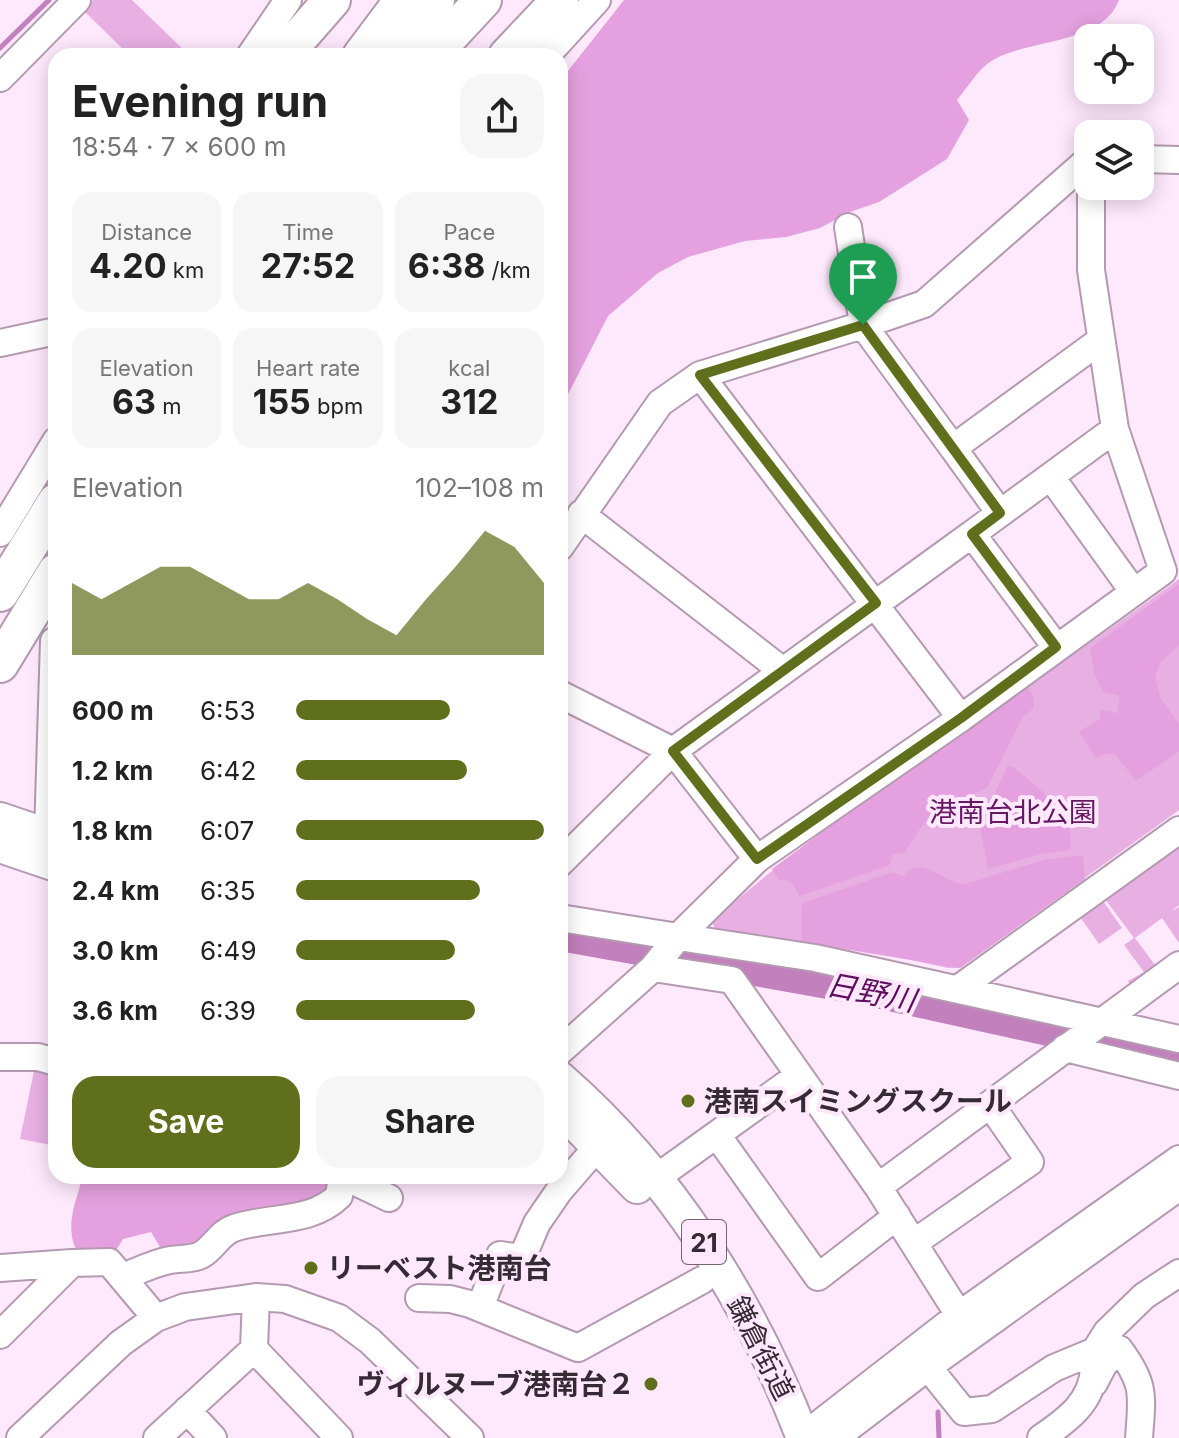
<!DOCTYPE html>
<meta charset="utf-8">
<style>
body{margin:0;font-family:Inter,"Noto Sans JP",sans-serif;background:#f6f6f6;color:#222;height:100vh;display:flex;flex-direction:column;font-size:30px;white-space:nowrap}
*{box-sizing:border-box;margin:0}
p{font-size:26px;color:#767676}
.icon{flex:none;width:44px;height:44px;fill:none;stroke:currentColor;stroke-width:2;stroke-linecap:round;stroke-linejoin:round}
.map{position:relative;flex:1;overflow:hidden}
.panel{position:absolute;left:48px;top:48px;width:520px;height:1136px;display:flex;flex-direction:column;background:#fff;border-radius:24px;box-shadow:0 4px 20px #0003}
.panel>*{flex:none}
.tools{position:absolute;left:1074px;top:24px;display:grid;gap:16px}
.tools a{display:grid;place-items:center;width:80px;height:80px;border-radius:16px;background:#fff;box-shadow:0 4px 20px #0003;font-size:40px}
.pin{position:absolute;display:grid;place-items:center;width:68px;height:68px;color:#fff;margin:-82px -34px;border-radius:50% 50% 50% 0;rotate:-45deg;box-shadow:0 0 8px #0007}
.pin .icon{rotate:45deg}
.round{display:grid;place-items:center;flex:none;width:84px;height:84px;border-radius:24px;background:#f6f6f6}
.head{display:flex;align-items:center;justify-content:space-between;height:136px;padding:0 24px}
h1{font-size:44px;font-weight:700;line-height:60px}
.metrics{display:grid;grid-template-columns:repeat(3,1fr);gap:12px;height:136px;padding:8px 24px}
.metrics div{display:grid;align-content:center;border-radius:20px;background:#f6f6f6;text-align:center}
.metrics b{font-size:34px;font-weight:700}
.metrics small{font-size:22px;font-weight:400}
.metrics p{font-size:22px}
.chart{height:224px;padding:16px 24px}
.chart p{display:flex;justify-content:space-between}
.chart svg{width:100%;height:144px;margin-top:8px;fill:#606f1b;opacity:.7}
.action{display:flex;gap:16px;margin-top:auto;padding:16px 24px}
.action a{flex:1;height:92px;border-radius:24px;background:#606f1b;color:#fff;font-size:32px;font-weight:700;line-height:92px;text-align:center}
.action a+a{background:#f6f6f6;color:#222}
ul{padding:0 24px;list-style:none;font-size:26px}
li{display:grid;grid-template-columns:128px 96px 1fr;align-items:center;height:60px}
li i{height:20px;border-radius:10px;background:#606f1b}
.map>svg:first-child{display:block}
.green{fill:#e8afe3}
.forest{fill:#e5a1df}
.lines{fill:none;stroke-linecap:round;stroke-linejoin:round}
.stream{stroke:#c280bd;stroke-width:5}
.river{stroke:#c280bd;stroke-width:32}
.minor-casing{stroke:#b49ab1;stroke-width:30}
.major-casing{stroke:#b49ab1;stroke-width:36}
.highway-casing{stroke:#b49ab1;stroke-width:40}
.minor{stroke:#fff;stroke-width:26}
.major{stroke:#fff;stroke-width:32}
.highway{stroke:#fff;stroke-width:36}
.route-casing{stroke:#fff;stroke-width:16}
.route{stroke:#606f1b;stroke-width:10}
.poi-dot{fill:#606f1b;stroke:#fee8fc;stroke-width:3}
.labels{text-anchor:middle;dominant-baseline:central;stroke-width:8;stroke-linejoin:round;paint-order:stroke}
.shield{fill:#fee8fc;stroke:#716470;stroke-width:2}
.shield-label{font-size:26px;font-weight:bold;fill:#352b34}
.park-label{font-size:28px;fill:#671865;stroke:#fee8fc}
.poi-label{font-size:28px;font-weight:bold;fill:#352b34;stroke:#fee8fc;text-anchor:start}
.street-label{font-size:28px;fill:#352b34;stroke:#fee8fc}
.water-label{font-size:30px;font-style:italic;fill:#5e0c5c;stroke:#fee8fc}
</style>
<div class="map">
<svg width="1179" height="1438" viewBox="0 0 1179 1438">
<rect width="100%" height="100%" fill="#fee8fc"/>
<path class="green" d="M93 0H132L188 54 186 56H130L83 10Z
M1179 579V810L960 968H948L874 952 715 929 712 921C858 794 1024 693 1179 579Z
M1179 838V905L1171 911 1179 907V943L1162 918 1135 938 1158 969 1133 988 1128 981 1144 972 1124 945 1134 938 1102 895Z
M1101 898 1122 928 1099 944 1076 911Z
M34 1071 56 1075V1146L20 1139Z"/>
<path class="forest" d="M624 0H1119C1103 44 1031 39 995 59 980 66 968 87 957 100L969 120 947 159 879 202 850 212 820 228 786 237 745 241 688 257 658 273 608 316 560 410V81Z
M1179 584V645L1160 663 1155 677 1161 699 1179 724V751L1136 781 1115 754H1105L1096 758 1079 732 1100 719V710L1117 713 1120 696 1103 692 1094 673 1090 648Z
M1027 686 1034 697V708L1023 717 987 788 941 809 922 826 905 852 893 854 890 865 799 896C796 887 790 877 779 880L772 869 963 728Z
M1012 766C1029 780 1061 804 1068 824 1071 832 1070 842 1071 850L1041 854 988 869 976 808 987 804 994 795 1007 767Z
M1083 855 1085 879 960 968 801 942 802 903 893 872 903 876C906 873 909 869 914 868 930 863 948 884 965 884L1044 860Z
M95 1176H342L339 1196 168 1260 151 1232 123 1239 109 1262 78 1253C64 1229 75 1204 82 1179Z"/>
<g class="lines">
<path class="stream" d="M0 48 49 0
M938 1412 939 1438"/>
<path class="river" d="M560 935 867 990 1179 1059"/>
<g class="minor-casing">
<path id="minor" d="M250 56 288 0
M546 56 597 0
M0 78 77 0
M1140 159 1179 160
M848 227 863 325 700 375 961 718
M0 343 56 331
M953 448 863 325 924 304 1088 160
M1051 477 1133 591
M1000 513 953 448 1101 340
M581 514 783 671
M0 533 56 441
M560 547 660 403 700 375
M1056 647 972 534 1115 429
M560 694 673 751 757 859
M48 835 54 641H56
M560 863 673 751 972 534
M560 918 678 937 757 859 961 718 1163 571 1115 429 1091 270V186
M653 968 732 980 878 1187 959 1315
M958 989 1179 830
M1065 1048 1179 1076
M560 1051 653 968 678 937 815 958 1179 1039
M0 1057H38L56 1062
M717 1135 818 1277 897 1216
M343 1176 389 1198
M656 1178 798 1076
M878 1187 1179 965
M915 1242 1030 1162 990 1104
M72 1263 109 1262 156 1318
M0 1268 72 1263 0 1335
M123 1277C138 1271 154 1263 170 1260 181 1258 191 1260 201 1255 214 1248 219 1233 234 1228 269 1216 310 1224 339 1196L342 1176
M419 1298 450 1299 470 1304 578 1348 702 1280
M480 1308 500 1255 522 1258 537 1223 559 1191 598 1146
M254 1349 339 1438
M928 1367 964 1412 992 1409 1054 1368 1095 1351 1107 1332 1144 1296 1179 1273
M1094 1383 1104 1364 1119 1349C1146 1385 1142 1396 1139 1438
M187 1410 213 1438
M20 1438 121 1343 156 1318 185 1307 256 1297 285 1299 339 1318 370 1341 470 1438
M157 1438 254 1349 256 1297
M801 1438 959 1315 1179 1159
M835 1438 928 1367 1179 1187
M1041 1438C1066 1421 1093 1402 1094 1368"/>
</g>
<g class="major-casing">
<path id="major" d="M0 819 56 838
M0 846 56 865
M560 1078C670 1174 751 1302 803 1438
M560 1108 637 1187"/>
</g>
<g class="highway-casing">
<path id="highway" d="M283 56 332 0
M361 56 403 0
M393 56 436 0
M431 56 483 0
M507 56 560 0
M0 593 56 502
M0 664 56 572"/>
</g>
<use href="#minor" class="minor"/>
<use href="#major" class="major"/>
<use href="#highway" class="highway"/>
</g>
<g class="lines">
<g class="route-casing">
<path id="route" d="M863 325 1000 513 972 534 1056 647 961 718 757 859 673 751 876 603 700 375Z"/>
</g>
<use href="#route" class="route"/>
</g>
<g class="poi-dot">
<circle cx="688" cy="1101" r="8"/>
<circle cx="311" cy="1268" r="8"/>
<circle cx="651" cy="1384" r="8"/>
</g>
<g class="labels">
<rect class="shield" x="682" y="1220" width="44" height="44" rx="6"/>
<g class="shield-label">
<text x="704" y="1242">21</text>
</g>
<g class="park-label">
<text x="1013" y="812">港南台北公園</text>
</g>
<g class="poi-label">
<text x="704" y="1101">港南スイミングスクール</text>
<text x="327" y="1268">リーベスト港南台</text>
<text x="635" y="1384" text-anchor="end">ヴィルヌーブ港南台２</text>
</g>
<g class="street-label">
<text transform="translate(761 1348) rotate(63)">鎌倉街道</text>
</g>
<g class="water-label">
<text transform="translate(871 992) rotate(11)">日野川</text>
</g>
</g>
</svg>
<div class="tools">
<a><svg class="icon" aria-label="locate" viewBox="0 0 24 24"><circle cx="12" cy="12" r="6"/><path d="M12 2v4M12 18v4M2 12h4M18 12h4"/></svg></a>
<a><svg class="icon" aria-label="layers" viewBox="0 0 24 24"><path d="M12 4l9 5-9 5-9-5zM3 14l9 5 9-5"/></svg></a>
</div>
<div class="pin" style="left:863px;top:325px;background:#1e9e55"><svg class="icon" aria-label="arrive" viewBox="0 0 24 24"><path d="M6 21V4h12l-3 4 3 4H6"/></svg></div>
<section class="panel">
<div class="head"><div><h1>Evening run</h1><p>18:54 · 7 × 600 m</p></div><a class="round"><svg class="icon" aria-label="share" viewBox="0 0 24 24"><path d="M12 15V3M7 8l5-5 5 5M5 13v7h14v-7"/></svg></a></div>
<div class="metrics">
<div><p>Distance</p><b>4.20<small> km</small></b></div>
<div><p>Time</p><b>27:52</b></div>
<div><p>Pace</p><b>6:38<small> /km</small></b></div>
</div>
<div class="metrics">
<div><p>Elevation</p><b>63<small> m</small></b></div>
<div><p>Heart rate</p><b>155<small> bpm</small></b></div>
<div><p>kcal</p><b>312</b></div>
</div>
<div class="chart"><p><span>Elevation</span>102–108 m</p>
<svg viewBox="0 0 160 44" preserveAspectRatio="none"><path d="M0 44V22L10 27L20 22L30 17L40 17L50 22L60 27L70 27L80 22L90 27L100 33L110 38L120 27L130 17L140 6L150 11L160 22V44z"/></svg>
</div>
<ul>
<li><b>600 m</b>6:53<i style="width:62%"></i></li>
<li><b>1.2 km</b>6:42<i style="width:69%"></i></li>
<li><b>1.8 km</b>6:07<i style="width:100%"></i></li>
<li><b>2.4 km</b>6:35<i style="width:74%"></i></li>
<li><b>3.0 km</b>6:49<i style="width:64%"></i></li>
<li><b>3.6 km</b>6:39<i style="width:72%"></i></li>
</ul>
<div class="action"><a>Save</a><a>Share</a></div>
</section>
</div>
